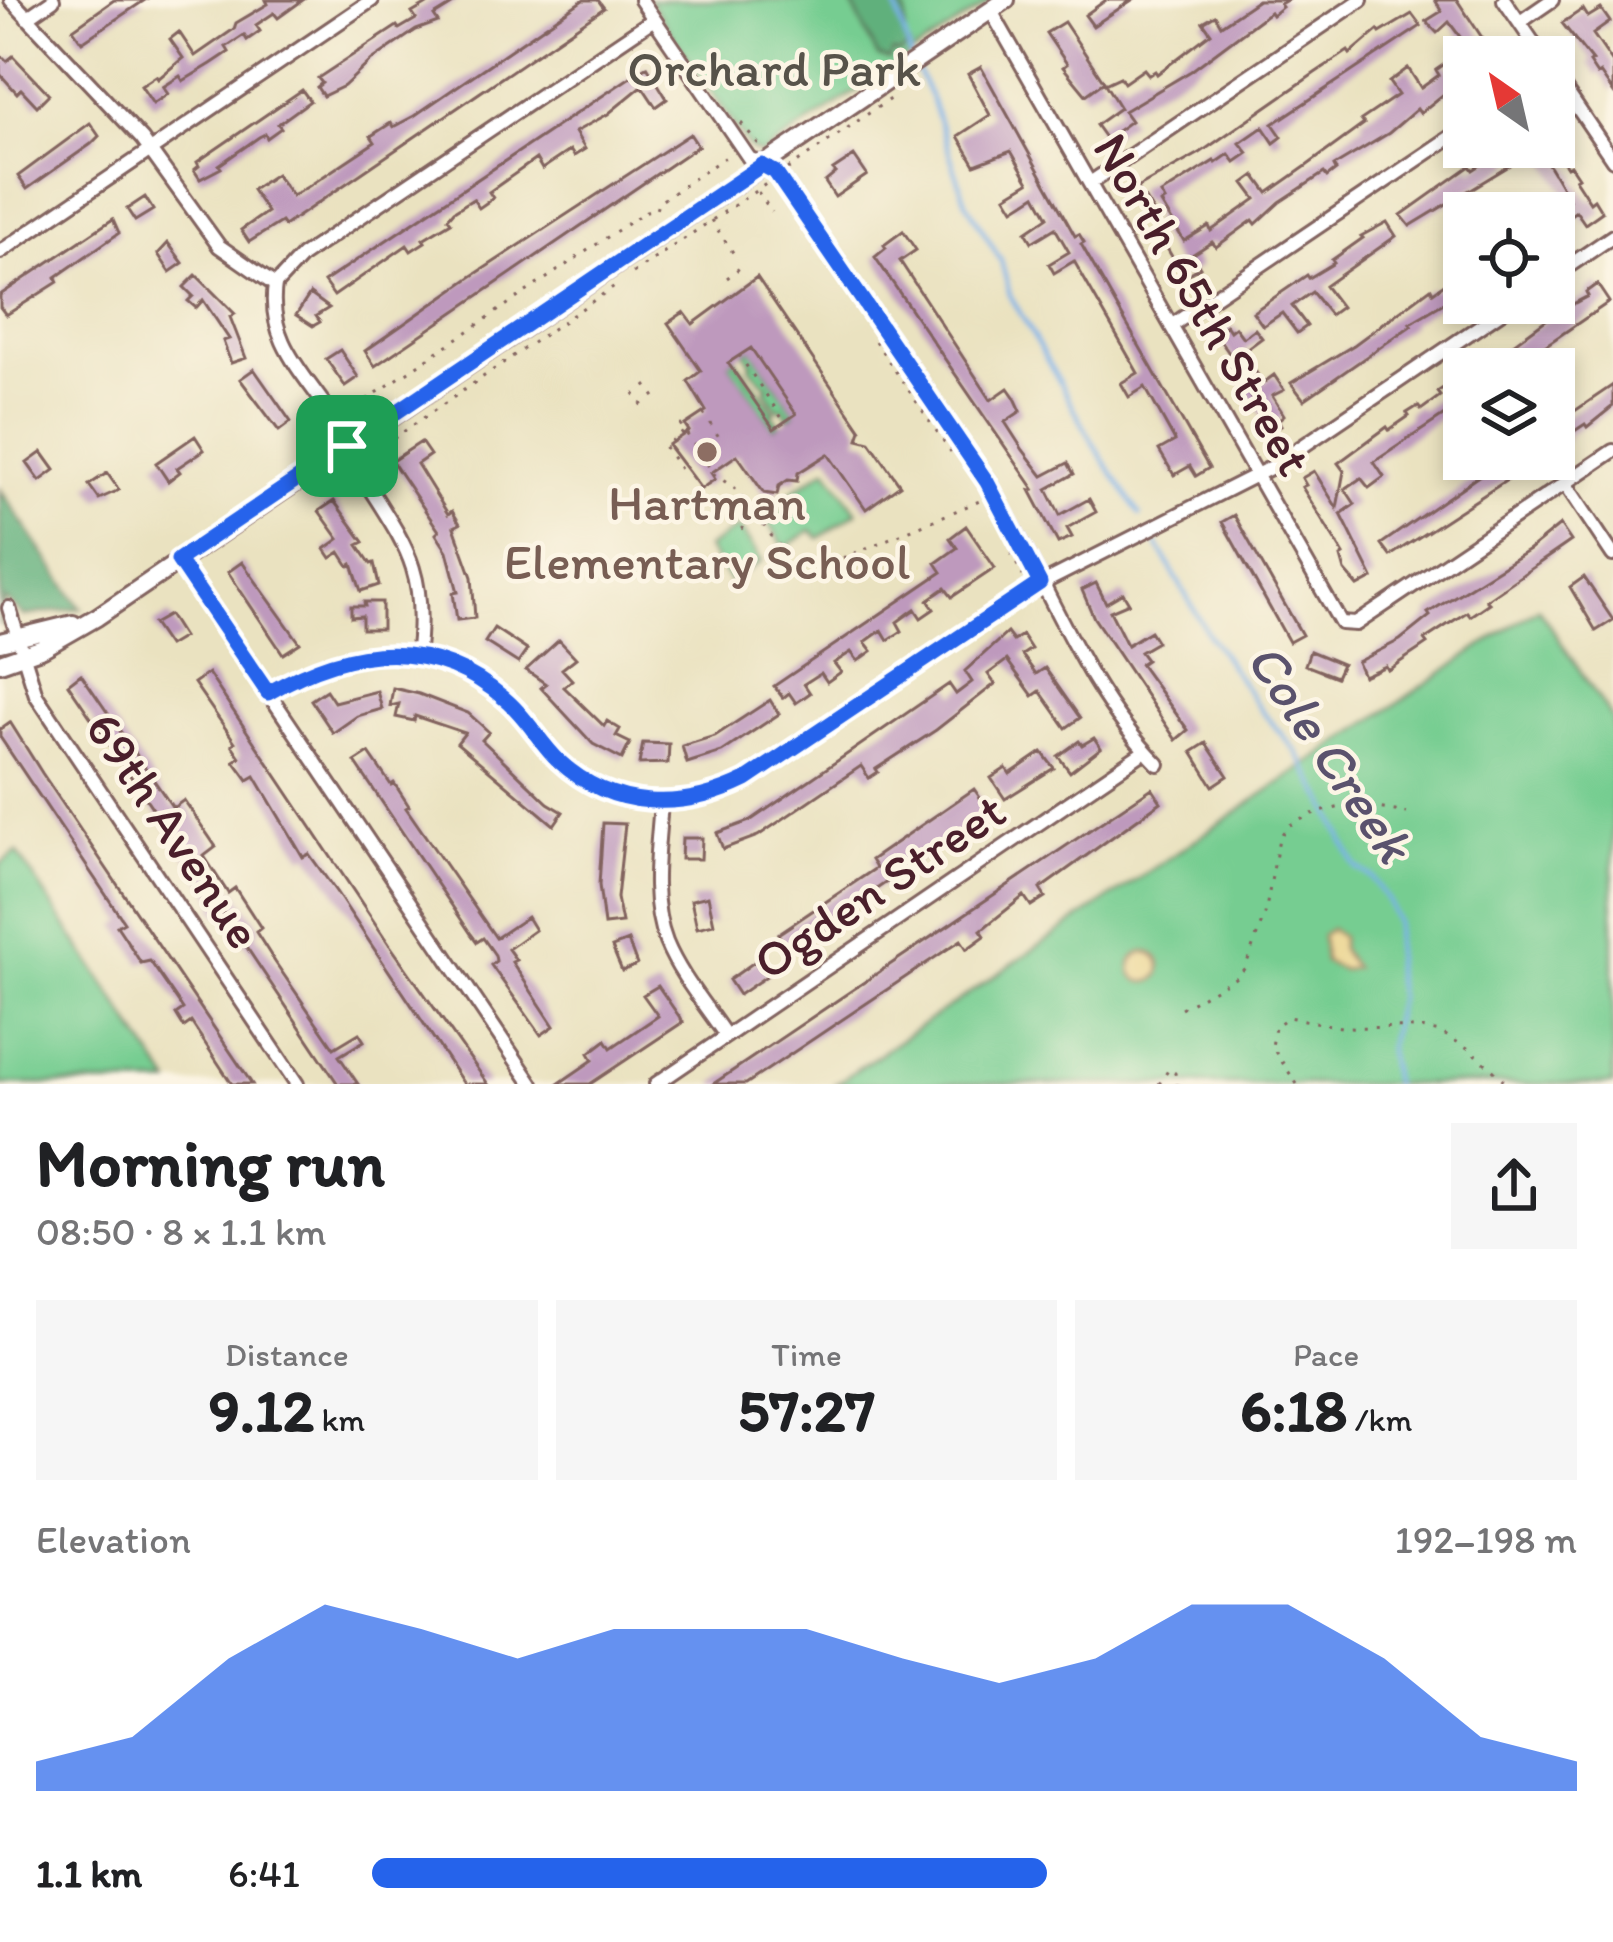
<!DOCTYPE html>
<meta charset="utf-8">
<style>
body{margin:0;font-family:Itim,sans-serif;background:#f6f6f6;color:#202124;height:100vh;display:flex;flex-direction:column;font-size:45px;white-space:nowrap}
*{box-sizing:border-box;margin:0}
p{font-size:39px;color:#757577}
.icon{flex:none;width:66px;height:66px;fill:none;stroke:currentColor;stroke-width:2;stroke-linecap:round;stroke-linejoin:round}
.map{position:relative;height:1084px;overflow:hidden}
.side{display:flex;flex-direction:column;background:#fff;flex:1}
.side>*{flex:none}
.needle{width:78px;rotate:326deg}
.tools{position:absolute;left:1443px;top:36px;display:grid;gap:24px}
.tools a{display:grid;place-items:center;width:132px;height:132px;border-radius:0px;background:#fff;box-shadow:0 6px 18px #0003;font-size:60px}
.pin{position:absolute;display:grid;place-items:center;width:102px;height:102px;color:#fff;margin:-51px;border-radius:24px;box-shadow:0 6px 18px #0006}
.round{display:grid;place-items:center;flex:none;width:126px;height:126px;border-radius:0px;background:#f6f6f6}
.summary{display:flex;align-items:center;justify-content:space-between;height:204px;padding:0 36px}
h1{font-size:66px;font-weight:800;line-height:90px}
.stats{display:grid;grid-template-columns:repeat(3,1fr);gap:18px;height:204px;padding:12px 36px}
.stats div{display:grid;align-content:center;border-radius:0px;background:#f6f6f6;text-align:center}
.stats b{font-size:60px;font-weight:800}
.stats small{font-size:33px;font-weight:400}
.stats p{font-size:33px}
.chart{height:336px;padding:24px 36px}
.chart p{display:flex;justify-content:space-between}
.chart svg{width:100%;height:216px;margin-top:12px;fill:#2563eb;opacity:.7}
ul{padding:0 36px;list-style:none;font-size:39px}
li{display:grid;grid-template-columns:192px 144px 1fr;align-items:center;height:90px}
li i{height:30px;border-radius:15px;background:#2563eb}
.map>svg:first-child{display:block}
.green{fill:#76cd91;stroke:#60765e;stroke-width:3}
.forest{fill:#60b07b;stroke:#556853;stroke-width:3}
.sand{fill:#eeda9e;stroke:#9c7c64;stroke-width:3}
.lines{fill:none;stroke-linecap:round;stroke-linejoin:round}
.stream{stroke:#79b0e8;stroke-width:4.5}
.building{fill:#be99bd;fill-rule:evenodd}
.street-casing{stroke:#82635f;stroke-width:18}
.secondary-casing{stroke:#82635f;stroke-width:22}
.path{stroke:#82635f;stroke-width:3;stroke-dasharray:3 9;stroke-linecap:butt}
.street{stroke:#fff;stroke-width:12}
.secondary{stroke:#fff;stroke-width:16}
.route-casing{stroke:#fff;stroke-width:24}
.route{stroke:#2563eb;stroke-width:15}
.education-dot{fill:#8d6e63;stroke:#fcf5e5;stroke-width:4.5}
.labels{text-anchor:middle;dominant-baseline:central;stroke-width:9;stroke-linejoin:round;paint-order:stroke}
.park-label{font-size:51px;fill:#57534a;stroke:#fcf5e5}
.street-label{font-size:51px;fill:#4a1f2b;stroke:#fcf5e5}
.education-label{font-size:51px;fill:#785e54;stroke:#fcf5e5}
.water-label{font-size:54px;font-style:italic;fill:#5a526d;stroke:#fcf5e5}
</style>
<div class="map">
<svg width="1613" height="1084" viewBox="0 0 1613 1084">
<rect width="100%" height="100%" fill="#fcf5e5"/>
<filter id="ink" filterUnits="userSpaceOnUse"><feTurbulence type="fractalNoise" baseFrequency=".00833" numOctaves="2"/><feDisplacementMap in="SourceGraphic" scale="24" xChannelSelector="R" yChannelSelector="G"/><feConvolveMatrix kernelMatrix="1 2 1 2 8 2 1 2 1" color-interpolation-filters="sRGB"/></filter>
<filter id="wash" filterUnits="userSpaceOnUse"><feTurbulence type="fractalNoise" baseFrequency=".004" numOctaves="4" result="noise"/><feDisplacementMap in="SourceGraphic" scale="48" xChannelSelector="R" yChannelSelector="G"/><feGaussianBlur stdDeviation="2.7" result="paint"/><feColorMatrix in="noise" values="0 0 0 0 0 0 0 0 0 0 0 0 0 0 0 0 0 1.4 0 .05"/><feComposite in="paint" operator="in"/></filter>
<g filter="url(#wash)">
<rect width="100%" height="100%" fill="#eae2c0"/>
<path class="green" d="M649 0H993L761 155 750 149Z
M751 348 796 414 789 418 782 408 778 409 765 390 768 387 749 366 752 363 744 352Z
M735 359 775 412 772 414 780 425 774 429 728 363Z
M827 468 857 512 819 538 811 530 785 548 768 522 793 505 790 493Z
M739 527 762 561 730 582 707 548Z
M1538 608 1613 720V1084H835Z
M17 852 171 1084H0V864Z"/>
<path class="forest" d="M850 0 896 1 906 13 905 40 910 47 900 54 893 52 890 60 878 57Z
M0 489 81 608 24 616 5 599 0 626Z"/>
<path class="sand" d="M1331 929 1341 937V949L1354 968 1343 970 1324 962 1322 935Z
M1131 967a15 15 0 1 1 30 0a15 15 0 1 1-30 0Z"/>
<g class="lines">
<path class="stream" d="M894 0 911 57
M916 67 932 101 966 202 1001 261 1010 295 1098 451 1140 515
M1157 544 1208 634 1260 709 1296 751 1325 801 1356 867 1372 877 1389 903 1396 922 1394 972 1398 997 1388 1049 1393 1084"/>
</g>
<g id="blocks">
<path class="building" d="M114 0H145L82 42 73 29Z
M266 0H303L278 18 274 13 256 25 260 31 247 40 244 35 226 47 229 52 211 64 183 81 180 76 163 87 168 94 153 104 141 86 156 76 158 79 183 58 170 39 179 32 195 56 234 29 236 23 268 4Z
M434 0H460L434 16 438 22 416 30 372 60 344 86 323 96 317 87 322 83 318 78 397 26 399 29 416 19 412 13Z
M583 0H598L604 8 284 226 281 222 249 242 241 230 267 212 252 190 276 174 292 196 309 186 375 142 371 136 391 123 393 127 414 116Z
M1106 0H1132L1093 26 1085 15Z
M1258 0H1287L1280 4 1282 7 1272 15 1270 12 1191 71 1124 111 1131 121 1106 139 1096 125 1120 108 1105 84 1120 77 1124 83 1144 69 1149 75 1155 71 1157 74 1211 33 1203 22 1215 15 1221 25Z
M1435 0H1457L1495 57H1475L1449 22 1437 33 1426 21 1442 11Z
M1583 9 1588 17 1601 9 1610 22 1593 34 1613 63V92L1600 73 1597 75 1589 63 1592 61 1562 23Z
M1412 14 1421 26 1273 124 1282 137 1274 143 1263 127 1240 143 1248 153 1235 162 1229 154 1216 163 1214 161 1161 194 1165 201 1161 203 1184 241 1209 226 1211 231 1256 199 1244 183 1255 175 1268 193 1305 167 1364 124 1361 120 1398 95 1389 82 1408 68 1421 88 1439 75 1436 70 1446 63 1458 81 1454 86 1420 113 1417 109 1389 133 1334 166 1336 170 1327 177 1324 173 1280 202 1256 224 1253 220 1216 247 1212 242 1192 255 1200 267 1184 277 1151 221 1157 218 1145 199 1141 201 1137 188 1200 153 1315 73 1348 51 1350 54 1378 30 1380 33Z
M1064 22 1104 82 1086 95 1063 67 1067 64 1046 33Z
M0 54 7 61 13 56 49 94 37 106 21 89 17 93 0 74Z
M647 66 667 99 656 107 642 86 608 114 575 132 585 149 574 156 570 150 542 169 536 159 489 192 493 198 479 208 473 199 454 211 448 218 451 222 423 239 425 242 411 251 407 245 334 296 324 282Z
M981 67 1075 236 1079 234 1084 242 1081 244 1209 468 1196 476 1190 466 1174 475 1159 450 1175 441 1145 387 1129 397 1121 383 1138 373 1074 261 1054 273 1049 264 1069 252 1055 228 1032 242 1026 232 1048 217 1036 195 1014 209 1006 196 1029 182 1011 151 975 165 958 136 990 115 968 74Z
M302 90 310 101 278 124 281 128 267 138 265 134 259 137 219 165 221 168 200 179 194 170 199 166 197 162Z
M90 123 99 136 91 144 27 189 18 176Z
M690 134 698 146 375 366 365 351 471 277Z
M1500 147H1504L1514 163 1410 226 1401 215 1470 166 1473 170 1493 157 1491 153Z
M1538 147H1554L1567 167 1570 165 1578 177 1575 179 1590 202 1594 199 1602 212 1585 224 1576 211 1565 219 1556 208 1569 199Z
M854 156 867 175 835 197 825 182 836 173 833 170Z
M145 197 153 210 135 221 127 209Z
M113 219 119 233 56 277 58 282 6 315 0 307V295Z
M1387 222 1396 236 1325 286 1341 307 1330 315 1312 292 1292 306 1307 326 1297 333 1282 313 1263 326 1253 312 1307 275 1309 278 1334 263 1332 260 1363 238 1361 236Z
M903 231 916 250 900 261 991 400 1008 388 1015 398 1021 411 1005 422 1023 450 1043 476 1068 463 1074 474 1047 489 1060 515 1089 499 1096 512 1067 528 1072 537 1058 543 1030 490 1034 489 875 257 886 248 884 245Z
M168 243 183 263 170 272 158 254Z
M1455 265 1464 277V291L1410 323 1412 325 1304 400 1291 383 1354 345 1431 288 1433 292 1450 280 1447 271Z
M196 275 235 314 230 317 246 358 231 363 223 341 229 339 203 300 196 308 188 301 193 296 184 287Z
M757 277 861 430 858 439 870 442 900 485 866 509 828 454 798 473 797 481 788 480 779 486 777 495 764 493 737 455 711 473 715 479 701 489 668 445 689 431 685 425 706 411 688 381 701 371 668 323 684 312 693 324ZM751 348 796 414 774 429 728 363Z
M1597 284 1609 302 1511 369H1479L1554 314 1588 296 1586 292Z
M310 294 329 308 316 316 320 322 313 326 296 315Z
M1226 325 1230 331 1235 327 1243 338 1255 329 1262 338 1243 352 1263 383 1274 375 1284 390 1272 396 1284 415 1278 420 1281 425 1272 431 1238 377 1233 365 1236 363 1215 333Z
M340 350 358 377 345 386 326 359Z
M254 369 291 422 279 431 240 379Z
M1464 374V402L1374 462 1384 477 1369 488 1361 478 1345 489 1355 504 1341 514 1373 578 1358 586 1345 571 1341 557 1344 555 1302 487 1306 485 1302 478 1314 471 1337 508 1344 471 1338 463 1387 427 1389 430 1409 416 1407 413 1418 406 1421 410 1440 396 1437 392Z
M1613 385V406L1587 427 1585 424 1567 436 1569 439 1554 450V425Z
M195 436 204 450 177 468 180 472 168 481 156 463Z
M421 442 430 455 417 464 448 514 452 511 460 524 454 527 472 577 475 618 457 620 453 593 458 592 447 551 436 534 439 531 392 461Z
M42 452 55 470 40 481 27 463Z
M1503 459H1531L1505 477 1507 480 1390 556 1381 544Z
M107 473 119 490 99 499 89 485Z
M334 501 364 542 358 545 371 564 374 563 379 585 361 591 352 564 349 566 340 552 331 558 325 549 339 539 319 511Z
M1234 515 1302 635 1289 642 1222 522Z
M1560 525 1571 541 1486 600 1489 603 1470 616 1467 612 1424 640 1427 644 1388 670 1386 666 1363 676 1357 662 1400 640 1430 616 1428 613 1529 550Z
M966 526 995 568 952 597 945 588 928 600 934 609 921 618 915 609 897 622 902 631 888 640 882 630 865 642 872 651 858 661 851 652 834 663 841 672 827 682 821 673 804 684 810 693 796 703 789 693 783 698 774 686 942 572 936 563 957 548 950 538Z
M242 562 300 643 283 654 228 572Z
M1584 577 1613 620 1596 631 1570 587Z
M1096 583 1106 603 1123 593 1129 603 1110 611 1127 645 1150 631 1157 642 1140 652 1146 660 1140 664 1188 730 1176 740 1094 618 1082 590Z
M364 602H382V629H362V616L351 617V606H365Z
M169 615 183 637 168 646 153 624Z
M494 628 527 650 518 663 485 642Z
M1007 633 1013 641 1022 635 1031 649 1022 655 1036 674 1045 668 1080 718 1066 728 1040 691 1033 696 1007 660 988 674 995 684 936 730 876 769 878 772 869 778 861 766 758 836 723 849 717 833 750 821 949 684 956 694 972 682 965 671Z
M559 640 576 658 562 669 572 680 564 687 604 726 607 721 620 729 616 736 630 743 622 759 593 744 541 688 546 684 526 670Z
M1310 651 1342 664 1336 677 1305 665Z
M208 673 389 944 488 1084H464L337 893 309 854 303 857 255 776 248 780 234 761 240 757 232 745 235 742 194 683Z
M81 674 173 808 184 800 216 847 204 856 228 893 235 888 261 928 256 932 275 962 334 1048 359 1033 364 1041 339 1056 358 1084H338L223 912 218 915 212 906 217 903 68 684Z
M393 688 419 694 468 713 489 732 482 740 548 803 563 812 554 825 457 743 465 733 415 716 414 721 396 717 399 704 390 706Z
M326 690 334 702 377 691 382 709 357 716 333 733 311 700Z
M770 700 779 714 722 752 687 763 682 746 715 736Z
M10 722 42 773 252 1084H232L191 1022 184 1027 176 1014 183 1009 150 961 141 963 125 938 117 926 124 922 0 737V729Z
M1094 738 1101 748 1070 772 1058 756 1079 741 1082 745Z
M643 743 669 744 668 763 639 764Z
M1206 743 1228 776 1213 786 1192 752Z
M1042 752 1054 768 1005 799 991 778 1006 768 1010 774Z
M369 753 391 785 394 783 409 806 406 808 496 938 527 917 535 930 508 949 516 960 512 962 554 1026 541 1035 491 965 496 961 495 955 483 938 477 942 471 934 355 762Z
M1152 788 1161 802 1040 889 1045 897 1031 906 1024 896 981 930 985 936 967 949 961 940 746 1084H713Z
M974 789 990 812 788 949 778 934 876 868 871 860Z
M603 823 625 824 617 898 622 923 604 925 599 885Z
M682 838H702L701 859H681Z
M708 896 714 924 697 928 691 900Z
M628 941 637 965 622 971 612 947Z
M757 960 768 975 739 995 729 980Z
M658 986 683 1022 590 1084H558L593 1060 589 1053 606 1040 611 1048 658 1016 643 995Z"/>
</g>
</g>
<g filter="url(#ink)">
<use href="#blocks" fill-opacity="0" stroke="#82635f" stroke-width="3"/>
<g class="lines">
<g class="street-casing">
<path id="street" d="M11 0 142 139 219 246 275 285
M641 0 749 158 775 171C845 275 920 376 987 482 1046 575 1079 684 1158 764
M1504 0 1543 57
M991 11 1341 623 1356 624 1613 451
M27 18 53 0
M1520 22 1552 0
M1554 73 1613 160
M1090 183 1361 0
M0 252 372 0
M1554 276 1613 236
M275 285 302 256 654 19
M275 285C266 344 309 377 338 425 346 438 349 454 357 468 402 542 429 565 417 657
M1171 326 1464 128
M1565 483 1613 555
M179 560 532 1084
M9 608 36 695 297 1084
M268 693C348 647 430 633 505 699 527 717 539 742 559 761 613 811 684 811 746 780L1027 591 1272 467 1514 303
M661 802C658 848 649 898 666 942 680 976 706 1006 726 1036
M656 1084 1145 751"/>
</g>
<g class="secondary-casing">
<path id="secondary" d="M0 642 73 624
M0 663 43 648 97 617 1006 0"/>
</g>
<path class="path" d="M741 123 762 148
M788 169 894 96
M758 192 772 212
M711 220 734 254
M633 273 766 184
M727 278 742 266
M875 341 951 452
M739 355 784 421
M646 385 657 400
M634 393 645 409
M347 413 646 211 656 210 658 203 728 155
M680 424 714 474 734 488 785 553 805 562 819 563 845 557 982 500
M700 449 719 437 701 410
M364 459 619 283
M680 469 664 446 684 432
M741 529 757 517
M1011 553 1023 576
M1181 1008 1235 978 1245 968 1265 914 1279 838 1288 826 1312 814 1353 804 1407 813
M1159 1084 1169 1069 1175 1073 1177 1084
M1297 1084 1272 1047 1275 1027 1288 1017 1341 1027 1421 1028 1440 1032 1471 1050 1508 1084"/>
<use href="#street" class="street"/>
<use href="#secondary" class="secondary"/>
</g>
</g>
<g class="lines" filter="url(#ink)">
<g class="route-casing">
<path id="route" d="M762 165 775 172 987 482 1040 583 746 780C683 811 613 811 559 761 539 742 527 717 505 699 430 634 347 647 268 693L178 560Z"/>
</g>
<use href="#route" class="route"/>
</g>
<circle class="education-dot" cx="707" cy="452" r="12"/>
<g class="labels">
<g class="park-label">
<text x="774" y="68">Orchard Park</text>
</g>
<g class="street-label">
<text transform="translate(1203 304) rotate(60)">North 65th Street</text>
<text transform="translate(174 830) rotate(56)">69th Avenue</text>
<text transform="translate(879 886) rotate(-34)">Ogden Street</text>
</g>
<g class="education-label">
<text x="707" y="502">Hartman<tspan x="707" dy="59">Elementary School</tspan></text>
</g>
<g class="water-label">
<text transform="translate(1330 752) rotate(56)">Cole Creek</text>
</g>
</g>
</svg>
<div class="tools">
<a><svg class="needle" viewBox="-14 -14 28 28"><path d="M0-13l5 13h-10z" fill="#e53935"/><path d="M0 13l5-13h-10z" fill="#757577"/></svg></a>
<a><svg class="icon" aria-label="locate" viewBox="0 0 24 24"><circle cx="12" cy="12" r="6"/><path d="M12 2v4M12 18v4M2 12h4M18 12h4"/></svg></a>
<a><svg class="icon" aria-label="layers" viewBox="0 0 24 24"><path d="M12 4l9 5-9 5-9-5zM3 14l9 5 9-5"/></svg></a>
</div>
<div class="pin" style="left:347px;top:446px;background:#1e9e55"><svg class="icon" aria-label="arrive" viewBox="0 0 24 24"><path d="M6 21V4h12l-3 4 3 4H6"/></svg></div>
</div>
<section class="side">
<div class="summary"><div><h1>Morning run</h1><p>08:50 · 8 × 1.1 km</p></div><a class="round"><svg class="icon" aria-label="share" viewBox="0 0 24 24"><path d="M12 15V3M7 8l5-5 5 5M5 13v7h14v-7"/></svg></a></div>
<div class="stats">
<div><p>Distance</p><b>9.12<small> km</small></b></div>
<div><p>Time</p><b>57:27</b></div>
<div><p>Pace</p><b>6:18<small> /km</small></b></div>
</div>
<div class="chart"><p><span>Elevation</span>192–198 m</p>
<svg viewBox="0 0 160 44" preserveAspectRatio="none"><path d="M0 44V38L10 33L20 17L30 6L40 11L50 17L60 11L70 11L80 11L90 17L100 22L110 17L120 6L130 6L140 17L150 33L160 38V44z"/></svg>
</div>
<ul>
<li><b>1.1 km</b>6:41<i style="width:56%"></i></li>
</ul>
</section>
